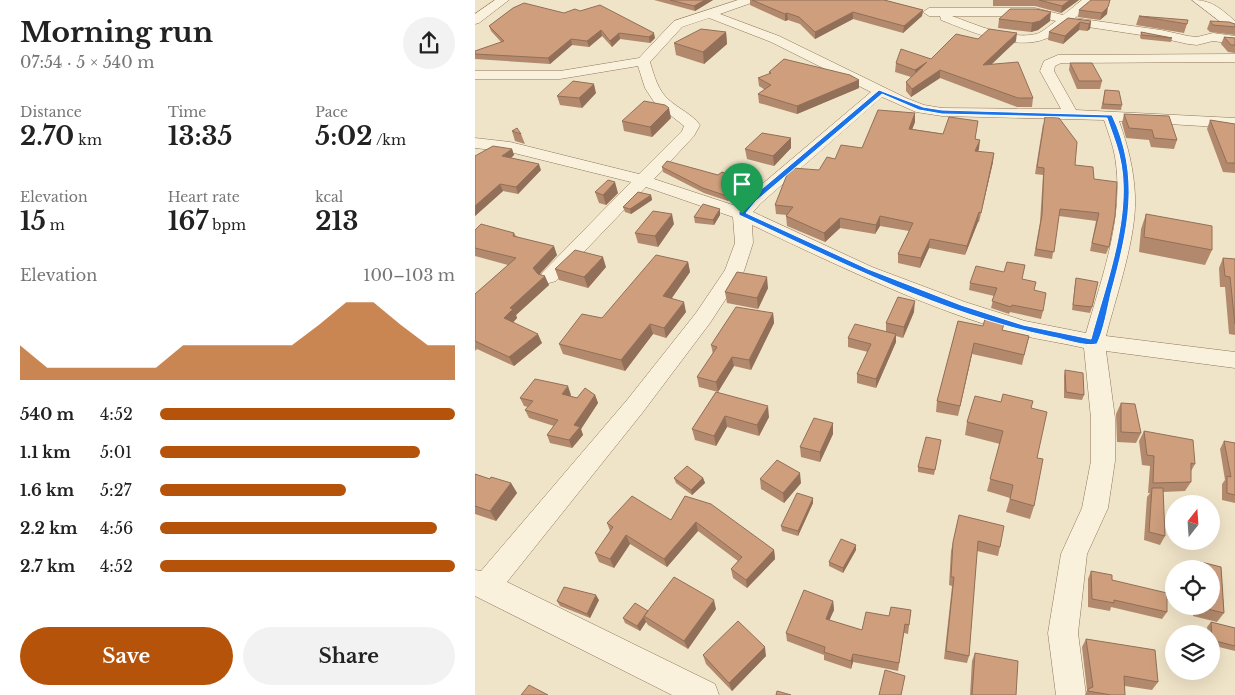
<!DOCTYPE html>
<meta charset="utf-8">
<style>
body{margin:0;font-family:"Libre Baskerville",serif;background:#f2f2f2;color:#222;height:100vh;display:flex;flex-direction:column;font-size:19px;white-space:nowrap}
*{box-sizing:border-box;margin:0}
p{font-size:16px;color:#767676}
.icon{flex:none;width:28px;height:28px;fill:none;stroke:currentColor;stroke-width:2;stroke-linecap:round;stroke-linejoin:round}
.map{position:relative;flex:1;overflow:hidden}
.details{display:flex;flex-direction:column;background:#fff;width:475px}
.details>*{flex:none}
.needle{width:32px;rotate:17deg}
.tools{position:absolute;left:690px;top:495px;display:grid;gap:10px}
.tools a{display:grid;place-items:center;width:55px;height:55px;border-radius:50%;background:#fff;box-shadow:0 5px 20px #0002;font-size:25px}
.pin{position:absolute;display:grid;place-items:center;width:42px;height:42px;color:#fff;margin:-51px -21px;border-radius:50% 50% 50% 0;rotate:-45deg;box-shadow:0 0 5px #0007}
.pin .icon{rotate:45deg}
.round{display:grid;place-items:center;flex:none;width:52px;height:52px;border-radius:26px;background:#f2f2f2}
.overview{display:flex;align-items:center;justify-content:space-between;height:85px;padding:0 20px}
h1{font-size:28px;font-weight:700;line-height:38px}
.metrics{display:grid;grid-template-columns:repeat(3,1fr);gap:8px;height:85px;padding:5px 20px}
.metrics div{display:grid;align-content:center}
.metrics b{font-size:25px;font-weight:700}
.metrics small{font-size:14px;font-weight:400}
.metrics p{font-size:14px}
.chart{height:140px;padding:10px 20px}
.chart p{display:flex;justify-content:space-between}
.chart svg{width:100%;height:90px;margin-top:5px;fill:#b45309;opacity:.7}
.action{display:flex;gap:10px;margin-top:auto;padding:10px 20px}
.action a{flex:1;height:58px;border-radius:30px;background:#b45309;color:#fff;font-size:20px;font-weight:700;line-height:58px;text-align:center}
.action a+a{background:#f2f2f2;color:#222}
ul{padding:0 20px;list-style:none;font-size:16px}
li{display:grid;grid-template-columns:80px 60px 1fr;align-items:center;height:38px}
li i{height:12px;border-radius:6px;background:#b45309}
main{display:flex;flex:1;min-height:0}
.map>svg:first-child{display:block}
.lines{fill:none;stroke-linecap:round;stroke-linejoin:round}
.minor-casing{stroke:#8d765c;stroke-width:1}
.minor{fill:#faf1dc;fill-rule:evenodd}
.wall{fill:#b2896c}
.shaded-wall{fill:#916f58}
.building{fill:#cf9f7d;stroke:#916f58}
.route{fill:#1a73e8;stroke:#fff;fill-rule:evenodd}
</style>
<main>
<section class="details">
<div class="overview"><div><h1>Morning run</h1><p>07:54 · 5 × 540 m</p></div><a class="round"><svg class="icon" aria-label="share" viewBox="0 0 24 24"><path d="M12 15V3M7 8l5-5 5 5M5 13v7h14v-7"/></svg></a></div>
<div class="metrics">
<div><p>Distance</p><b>2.70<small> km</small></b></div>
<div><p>Time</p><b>13:35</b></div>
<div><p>Pace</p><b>5:02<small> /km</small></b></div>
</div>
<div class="metrics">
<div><p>Elevation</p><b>15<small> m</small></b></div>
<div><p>Heart rate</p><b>167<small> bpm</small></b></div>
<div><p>kcal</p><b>213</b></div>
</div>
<div class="chart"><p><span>Elevation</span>100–103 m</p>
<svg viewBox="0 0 160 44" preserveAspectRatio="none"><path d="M0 44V27L10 38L20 38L30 38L40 38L50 38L60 27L70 27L80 27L90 27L100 27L110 17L120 6L130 6L140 17L150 27L160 27V44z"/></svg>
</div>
<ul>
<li><b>540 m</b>4:52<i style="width:100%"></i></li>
<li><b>1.1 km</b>5:01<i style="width:88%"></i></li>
<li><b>1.6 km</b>5:27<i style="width:63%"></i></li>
<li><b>2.2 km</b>4:56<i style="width:94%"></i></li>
<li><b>2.7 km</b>4:52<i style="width:100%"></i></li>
</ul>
<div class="action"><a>Save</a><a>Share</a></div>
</section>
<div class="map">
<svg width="760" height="695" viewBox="0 0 760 695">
<rect width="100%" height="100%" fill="#f0e4c8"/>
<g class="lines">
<g class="minor-casing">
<path id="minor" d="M20 0H34L4 23 0 24V14Z
M263 0H281L279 2 245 14 304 36 431 98 449 105 467 108 586 109 565 71 569 61 583 55 760 54V62L586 63 580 66 579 71 601 110 760 118V128L644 121C653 146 659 170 660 196 662 237 641 296 631 336L760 352V368L631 351 640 418V461L633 508 612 554 603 633 611 695H581L573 633 586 554 607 508 616 461V418L609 348C588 343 566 340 545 335 452 309 364 266 277 225L278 243 269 271 235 323 168 412 32 582 240 684 244 695H197L0 596V570L6 571 152 400 221 313 250 270 260 243 258 217 171 187 81 281 74 283 67 281 64 277 67 273 156 182 35 152 0 148V138L35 142 164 174 207 131 209 126 179 102 170 88 163 66 85 79H0V71H85L164 58 199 21ZM234 18 296 42 396 92 273 196 264 207 179 179 219 136 225 125C217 114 204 109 194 100 183 91 179 75 175 62L207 27ZM407 97 441 112 467 116 629 120C633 132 638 145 640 157 650 217 627 276 611 333L550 321 490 302 397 267 278 212 285 204Z
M607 0H620L600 18 686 30 713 36 722 37 738 33 760 36V44L738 41 722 45 713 44 686 38 593 24C586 29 579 36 570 39 540 51 494 31 466 20L465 16H454L448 12 454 8H560L588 15ZM477 16H560L581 21C575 25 568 32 561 34 535 40 502 25 477 16Z
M717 0C737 0 745 8 760 21V31L756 30Z"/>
</g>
<use href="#minor" class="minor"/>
</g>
<path class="wall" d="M179 0H238L220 11Z
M275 0H410L448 10 447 16 428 33 378 19 340 39 325 24 313 20 310 21 275 5Z
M518 0H604L586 13 560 6H518Z
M616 0 632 14 625 20 603 17 604 10Z
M38 8 180 38 175 43 145 39 137 47 127 36 114 47 97 45 75 64 0 59V51L26 42 16 31 14 26Z
M664 16 712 24 709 33 661 25Z
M593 18 616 21 615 29 612 31 604 30 588 44 573 40 574 32Z
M524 19 575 21 563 30 556 32 523 28Z
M735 21 760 24V35L735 32 732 29Z
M251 32 252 44 229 64 201 55 199 43Z
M666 32 697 38 696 42 666 39 665 37Z
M749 37 760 38V53L753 52 746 44Z
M503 39 541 41 517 64 558 98 557 107H542L465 78 436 97 431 91V82L436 77 420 72 421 63 456 59Z
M595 63 627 81 625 89H602L594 70Z
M294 72 384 80V88L322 114 284 103 283 94 290 90 284 86 283 78 294 74Z
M630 90 647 105 646 110 626 109Z
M121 93 107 108 85 105 82 96Z
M440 113V122L437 129 501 139 504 149 503 151 518 162 504 222H503L490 255 454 248 445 268 423 263V254L434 231 405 226 400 234 365 228 350 242 312 226 311 216 312 215 301 214 300 205 360 159 387 148Z
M649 114 702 140 699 149 676 147 674 140 651 138 647 123Z
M196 118 177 137 149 131 147 121Z
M735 120 760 124V173L748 172 732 129Z
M568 124 600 165 619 179 634 247 631 254 615 251 621 221 584 216 577 259 559 256 565 222 568 175 560 174Z
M37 131 46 134 50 144 40 141Z
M316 148 299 166 272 159 270 149Z
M37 149 39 155 36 158 66 170 43 194 28 191 0 216V156Z
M187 167 243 175 264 184 253 201 229 193 188 172Z
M120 192 143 193 131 205 124 203Z
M176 195 177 200 156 214 150 212 148 207Z
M671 214 737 250 730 265 664 252 666 229Z
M245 215 239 225 220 223 219 217Z
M199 224 183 247 163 243 160 233Z
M0 230 39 233 41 236 82 255 65 274 74 285 41 315 42 318 38 322 67 343 39 366 2 349 0 351V294L33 265 0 256Z
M748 258 760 259V335L754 334 750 287H745L744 268Z
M213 262 215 272 197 298 211 312 191 338 178 334 150 371 88 354 84 344 127 318Z
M131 267 113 288 84 280 80 269Z
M601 278 617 307 615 313 597 310 600 284Z
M547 279 559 290 568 311 566 319 535 312 534 314 516 308 519 296 494 290 495 283Z
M293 288 283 309 252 303 250 292Z
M439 312 428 338 421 336V342L401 388 382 383V374L393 352 373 347V338L411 331V323Z
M298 313 299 323 276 370 259 366 243 392 224 387 222 377 238 354 236 345Z
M483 321 554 336 547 365 497 354 483 416 461 412 462 401Z
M590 370 609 395 607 400 589 398V376Z
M241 392 294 417 284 436 252 427 241 446 220 440 217 429Z
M96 395 95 396 102 398 120 395 123 403 106 429 108 435 97 448 75 443 72 435 79 426 54 418 50 410 53 407 49 406 45 398Z
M526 402 556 408 562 458 559 506 555 519 531 512 535 498 512 491 525 444 490 435 492 422Z
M646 403 666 433 661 443 642 442 641 414Z
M358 423V434L345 462 326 457 325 447Z
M669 431 720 464 716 471V482L710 491 688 492 690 536 685 545 669 540 672 497 675 493H673L675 466 667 465 664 441Z
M466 440 459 475 443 472V467Z
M749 441 760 443V503L747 500V484L750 480 745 449Z
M0 474 15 479 36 483 42 493 21 521 0 514Z
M199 478H228L230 483 217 495 201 483Z
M285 479 326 483 309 503 286 489Z
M210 496 299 550 300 559 272 588 258 578 256 569 263 561 223 531 192 567 155 544 139 568 124 562 120 553 135 531 132 523 196 520Z
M338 498V503L323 536 307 531 306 526Z
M484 515 525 547 523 556 502 551 494 656 492 663 469 659 477 586 474 585 476 551Z
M381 550 368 573 354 566V562Z
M722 561 746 567 749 613 742 622 718 616 717 606H736V569H717Z
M616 571 637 580 692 612 687 619 636 607 635 611 613 607V579Z
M124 600 115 618 85 606 82 601Z
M358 601 359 610 354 620 387 630 414 616 436 610 433 634 429 633 423 671 378 662 376 669 349 660V655L312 641 311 633Z
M241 609 213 649 173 625 171 622 165 631 150 623 148 618 173 611Z
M736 622 760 628V651L736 645V634H733L732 627Z
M611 639 683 682 677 690 650 686V695H610L612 690 607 647Z
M500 653 541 695H495L497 661Z
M228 655 291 656 257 691 231 664Z"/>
<path class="shaded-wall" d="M230 0H238L220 11 219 6Z
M595 0H604L586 13 587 6Z
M633 7 632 14 625 20 627 13Z
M448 10 447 16 428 33 429 26Z
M378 12V19L340 39V32Z
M576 12 575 21 563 30 556 32 557 23Z
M312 13 313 20 310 21V14Z
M616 21 615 29 612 31 614 24Z
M605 22 604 30 588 44 590 36Z
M126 30 127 36 114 47 112 41Z
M251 32 252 44 229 64 228 52Z
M144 33 145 39 137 47 135 41Z
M179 33 180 38 175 43 174 37Z
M542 33 541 41 507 73 508 65Z
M96 39 97 45 75 64 73 58Z
M452 62 440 78V70Z
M465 70V78L436 97 437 89Z
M384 80V88L322 114V106Z
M119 84 121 93 107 108 104 98Z
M194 108 196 118 177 137 175 127Z
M440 113V122L434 138V129Z
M316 138V148L299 166 298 156Z
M505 140 504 149 499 160 500 151Z
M37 149 39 155 30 163 27 156Z
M519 153 518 162 504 222 506 213Z
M64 164 66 170 43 194 41 187Z
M263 179 264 184 253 201 252 196Z
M140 182 143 193 131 205 128 195Z
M25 184 28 191 0 216V206Z
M176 195 177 200 156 214 155 209Z
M245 209V215L239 225 238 220Z
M504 212 503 222 490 255 492 246Z
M197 214 199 224 183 247 180 236Z
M405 216V226L400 234 401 225Z
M365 218V228L350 242 349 233Z
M455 239 454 248 445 268 446 258Z
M79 246 82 255 62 277 58 268Z
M128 257 131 267 113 288 109 277Z
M213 262 215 272 191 306 188 296Z
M70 276 74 285 41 315 42 318 34 327 29 318 35 308Z
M292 277 293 288 283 309 282 298Z
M440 301 439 312 428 338 429 327Z
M209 302 211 312 191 338 189 328Z
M298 313 299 323 276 370 274 360Z
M175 324 178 334 150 371 146 360Z
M63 334 67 343 39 366 34 357Z
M421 334V342L401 388V379Z
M499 343 497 354 483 416 485 406Z
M257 357 259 366 243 392 241 382Z
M93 386 96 395 91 402 87 394Z
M120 395 123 403 106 429 108 435 97 448 94 440 99 425Z
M293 406 294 417 284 436 282 425Z
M250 416 252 427 241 446 239 436Z
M358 423V434L345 462V452Z
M325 473 326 483 309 503 308 493Z
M228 478 230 483 217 495 216 490Z
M36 483 42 493 21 521 15 511Z
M338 498V503L323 536V531Z
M221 522 223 531 192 567 189 559Z
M151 535 155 544 139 568 135 559Z
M381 545V550L368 573V568Z
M299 550 300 559 272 588 271 580Z
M121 595 124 600 115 618 112 614Z
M239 600 241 609 213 649 209 641Z
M358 601 359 610 351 628V619Z
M169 617 171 622 165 631 162 626Z
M290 647 291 656 257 691 254 683Z
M378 654V662L376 669V661Z"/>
<path class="building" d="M195 0H230L219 6Z
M277 0H409L448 10 429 26 378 12 340 32 324 17 312 13 310 14Z
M564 0H595L587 6Z
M616 0H635L633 7 627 13 604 10Z
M49 3 89 13 100 9 105 11 125 5 179 33 174 37 144 33 135 41 126 30 112 41 96 39 73 58 0 54V51L29 41 14 26 38 8Z
M535 9H561L576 12 565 21 557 23 524 19Z
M664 16 713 20 712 24Z
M593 18 616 21 614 24 605 22 590 36 574 32Z
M735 21 754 22 760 24V27L738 25Z
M226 29 251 32 228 52 199 43Z
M514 29 542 33 508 65 543 62 558 98H543L465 70 437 89 431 82 452 62 440 70 421 63 426 49 456 59 481 34 503 39Z
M666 32 697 38 667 35Z
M749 37 760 38V45H756Z
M309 59 375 75 384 80 322 106 283 94 296 85 283 78 296 73 294 72Z
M595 63H617L627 81H604Z
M98 81 119 84 104 98 82 96Z
M630 90 644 91 647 105 628 104Z
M169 101 190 105 194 108 175 127 147 121Z
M403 110 440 113 434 129 468 134 474 117 503 121 500 139 505 140 500 151 519 153 506 213 504 212 492 246 455 239 446 258 423 254 438 223 405 216 401 225 365 218 349 233 311 216 318 207 300 205 313 172 318 168 344 170 352 157 360 159 366 145 387 148Z
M649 114 694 116 702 140 679 138 677 130 654 128Z
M570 117 584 118 602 142 600 165 618 167 619 179 642 182 640 216 634 247 617 243 624 213 585 209 579 252 561 249 567 215 569 168 562 167Z
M735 120 760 124V163H752Z
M42 128 46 134 37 131Z
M287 133 316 138 298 156 270 149Z
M18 146 37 149 27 156 64 164 41 187 25 184 0 206V156Z
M192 161 243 175 247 172 263 179 252 196 228 188 187 167Z
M133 180 140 182 128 195 120 192Z
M163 192 176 195 155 209 148 207Z
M228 204 245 209 238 220 219 217Z
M178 211 197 214 180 236 160 233Z
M671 214 737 226V250L669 237Z
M6 224 39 233 38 236 79 246 58 268 63 274 70 276 35 308 38 309 29 318 63 334 34 357 0 341V294L41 258 0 248V230Z
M100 250 128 257 109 277 80 269Z
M181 255 213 262 188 296 209 302 189 328 175 324 146 360 84 344 107 314 127 318Z
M748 258 760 259V324L755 277 750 276Z
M532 262 550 265 547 279 561 282 559 290 571 293 568 311 537 305 536 307 517 301 522 288 495 283 501 266 529 272Z
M262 272 292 277 282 298 250 292Z
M601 278 623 282 617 307 598 305Z
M423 297 440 301 429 327 411 323Z
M261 307 298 313 274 360 257 357 241 382 222 377 242 347 236 345Z
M511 315 530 321 527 330 554 336 549 355 499 343 485 406 462 401 483 321 508 326Z
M380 324 421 334 401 379 382 374 396 344 373 338Z
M590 370 608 373 609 395 591 392Z
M60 379 93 386 87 394 102 398 110 388 120 395 99 425 105 427 94 440 72 435 83 420 50 410 58 401 45 398Z
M241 392 293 406 282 425 250 416 239 436 217 429Z
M528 394 558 401 556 408 572 412 562 458 568 459 559 506 535 499 538 485 515 479 528 431 492 422 500 396 526 402Z
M646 403 660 404 666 433 646 432Z
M339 418 358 423 345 452 325 447Z
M669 431 718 440 720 464 716 463V482L678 483 679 456 672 455Z
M451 437 466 440 460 470 443 467Z
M749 441 760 443V495L752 493V476L756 477Z
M302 460 325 473 308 493 285 479Z
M212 466 228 478 216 490 199 478Z
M0 474 15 479 16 477 36 483 15 511 0 506Z
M677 488H688L690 536 674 532Z
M322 493 338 498 323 531 306 526Z
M157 496 196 520 210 496 236 504 299 550 271 580 256 569 267 557 221 522 189 559 151 535 135 559 120 553 138 527 132 523Z
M484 515 529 526 525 547 503 541 494 656 471 651 479 577H476L478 542Z
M366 539 381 545 368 568 354 562Z
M722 561 746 567 749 613 724 607 736 606V569H722Z
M616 571 637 575V580L692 593V612L639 600V603L617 599Z
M199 577 239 600 209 641 169 616Z
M89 587 121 595 112 614 82 601Z
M329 590 358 601 351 619 387 630 391 612 414 616 416 607 436 610 434 625 430 624 424 663 378 654 376 661 349 652 350 647 311 633Z
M160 603 173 611 162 626 148 618Z
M263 621 290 647 254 683 228 655Z
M736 622 760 628V646L737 640Z
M611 639 680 650 683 682 649 676 650 695H636L613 691V689L618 687Z
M500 653 543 661 541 695H497Z
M410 670 430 676 426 695H404Z
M54 685 73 695H46Z
M302 691 316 695H301Z"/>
<path class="route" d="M404 90 448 107 467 110 637 115C666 177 653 230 636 293 632 310 629 329 622 344 609 347 590 339 577 337 467 314 365 262 264 215V212L276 198ZM407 94 444 110 467 114 632 118C636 130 641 142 644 154 659 212 631 283 616 339L548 325 486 305 393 269 271 213 281 201Z"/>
</svg>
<div class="tools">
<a><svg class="needle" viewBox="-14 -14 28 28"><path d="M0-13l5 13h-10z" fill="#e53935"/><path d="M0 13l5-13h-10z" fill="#767676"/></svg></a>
<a><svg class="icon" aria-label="locate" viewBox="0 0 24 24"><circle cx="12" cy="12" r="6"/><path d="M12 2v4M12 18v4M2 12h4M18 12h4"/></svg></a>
<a><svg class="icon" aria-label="layers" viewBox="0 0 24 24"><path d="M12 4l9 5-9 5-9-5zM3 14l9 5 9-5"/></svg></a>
</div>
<div class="pin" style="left:267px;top:214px;background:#1e9e55"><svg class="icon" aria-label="arrive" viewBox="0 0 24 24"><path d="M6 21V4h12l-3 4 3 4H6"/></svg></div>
</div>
</main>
